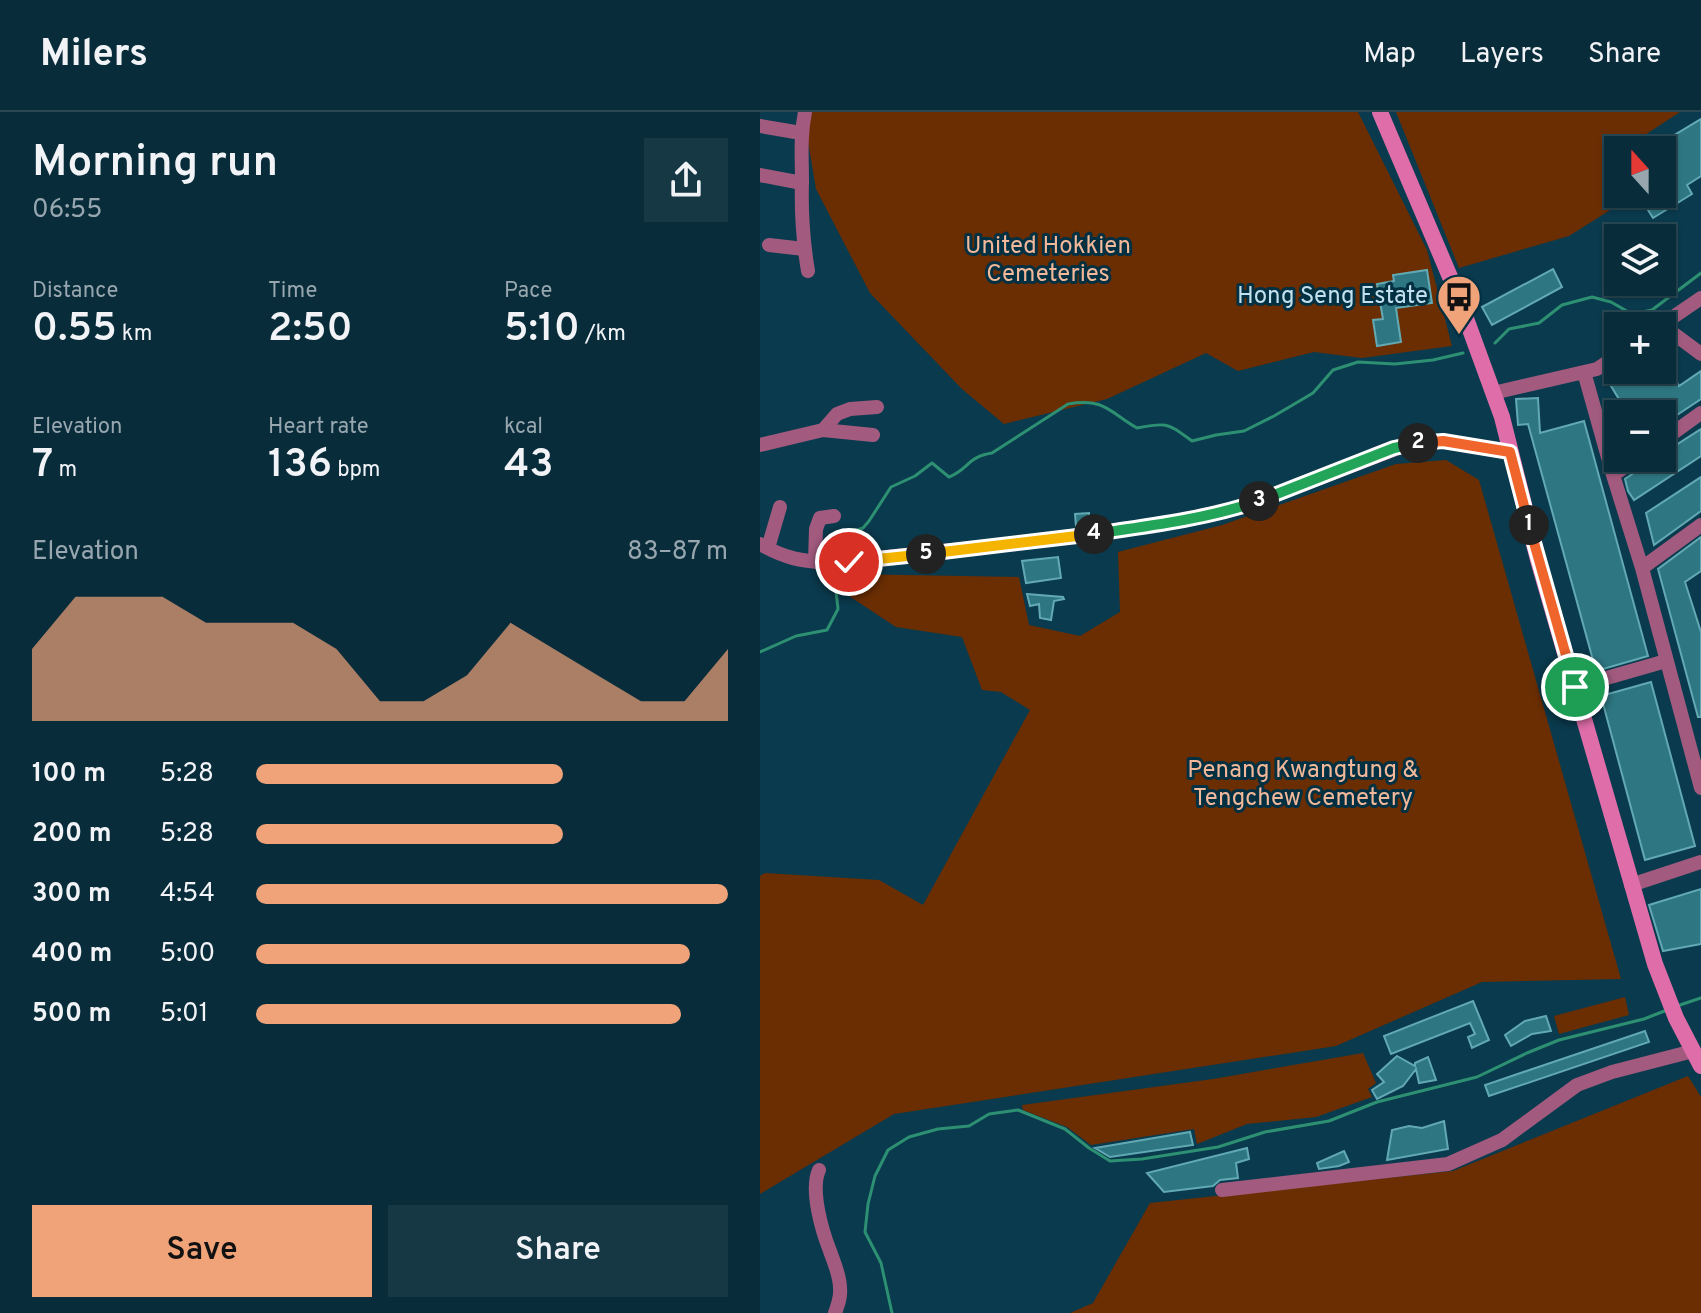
<!DOCTYPE html>
<meta charset="utf-8">
<style>
body{margin:0;font-family:Overpass,sans-serif;background:#163845;color:#f1f3f6;height:100vh;display:flex;flex-direction:column;font-size:30px;white-space:nowrap}
*{box-sizing:border-box;margin:0}
p{font-size:26px;color:#98a7af}
.icon{flex:none;width:44px;height:44px;fill:none;stroke:currentColor;stroke-width:2;stroke-linecap:round;stroke-linejoin:round}
.map{position:relative;flex:1;overflow:hidden}
.drawer{display:flex;flex-direction:column;background:#082c3a;width:760px}
.drawer>*{flex:none}
.needle{width:52px;rotate:339deg}
.buttons{position:absolute;left:844px;top:24px;display:grid;gap:16px}
.buttons a{display:grid;place-items:center;width:72px;height:72px;border-radius:0px;background:#082c3a;box-shadow:0 2px 6px #0004,0 0 0 2px #294854;font-size:40px}
.pin{position:absolute;display:grid;place-items:center;width:68px;height:68px;color:#fff;margin:-34px;border:4px solid #fff;border-radius:50%;box-shadow:0 2px 8px #0007}
.km{position:absolute;width:40px;height:40px;margin:-20px;border-radius:50%;background:#222;color:#fff;font-size:22px;line-height:40px;text-align:center}
.round{display:grid;place-items:center;flex:none;width:84px;height:84px;border-radius:0px;background:#163845}
.head{display:flex;align-items:center;justify-content:space-between;height:136px;padding:0 32px}
h1{font-size:44px;font-weight:600;line-height:60px}
.stats{display:grid;grid-template-columns:repeat(3,1fr);gap:12px;height:136px;padding:8px 32px}
.stats div{display:grid;align-content:center}
.stats b{font-size:40px;font-weight:600}
.stats small{font-size:22px;font-weight:400}
.stats p{font-size:22px}
.chart{height:224px;padding:16px 32px}
.chart p{display:flex;justify-content:space-between}
.chart svg{width:100%;height:144px;margin-top:8px;fill:#f0a279;opacity:.7}
.button{display:flex;gap:16px;margin-top:auto;padding:16px 32px}
.button a{flex:1;height:92px;border-radius:0px;background:#f0a279;color:#111;font-size:32px;font-weight:600;line-height:92px;text-align:center}
.button a+a{background:#163845;color:#f1f3f6}
ul{padding:0 32px;list-style:none;font-size:26px}
li{display:grid;grid-template-columns:128px 96px 1fr;align-items:center;height:60px}
li i{height:20px;border-radius:10px;background:#f0a279}
header{display:flex;align-items:center;gap:48px;box-sizing:border-box;height:112px;padding:0 40px;background:#082c3a;border-bottom:2px solid #294854}
header strong{font-size:38px}
nav{display:flex;gap:44px;margin-inline-start:auto;font-size:28px}
main{display:flex;flex:1;min-height:0}
.map>svg:first-child{display:block}
.green{fill:#6b2e03}
.lines{fill:none;stroke-linecap:round;stroke-linejoin:round}
.stream{stroke:#2d9072;stroke-width:3}
.building{fill:#2e7782;stroke:#62a9b4;stroke-width:2}
.minor{stroke:#a25b7f;stroke-width:14}
.secondary{stroke:#de6da9;stroke-width:16}
.split-1-casing{stroke:#fff;stroke-width:16}
.split-2-casing{stroke:#fff;stroke-width:16}
.split-3-casing{stroke:#fff;stroke-width:16}
.split-4-casing{stroke:#fff;stroke-width:16}
.split-5-casing{stroke:#fff;stroke-width:16}
.split-6-casing{stroke:#fff;stroke-width:16}
.split-1{stroke:#f0652b;stroke-width:10}
.split-2{stroke:#f0652b;stroke-width:10}
.split-3{stroke:#22a559;stroke-width:10}
.split-4{stroke:#22a559;stroke-width:10}
.split-5{stroke:#f5b400;stroke-width:10}
.split-6{stroke:#f5b400;stroke-width:10}
.labels{text-anchor:middle;dominant-baseline:central;stroke-width:6;stroke-linejoin:round;paint-order:stroke}
.park-label{font-size:24px;fill:#f3b899;stroke:#003042}
.poi-label{font-size:24px;fill:#c3e0ee;stroke:#003042;text-anchor:end}
</style>
<header>
<strong>Milers</strong>
<nav><a>Map</a><a>Layers</a><a>Share</a></nav>
</header>
<main>
<section class="drawer">
<div class="head"><div><h1>Morning run</h1><p>06:55</p></div><a class="round"><svg class="icon" aria-label="share" viewBox="0 0 24 24"><path d="M12 15V3M7 8l5-5 5 5M5 13v7h14v-7"/></svg></a></div>
<div class="stats">
<div><p>Distance</p><b>0.55<small> km</small></b></div>
<div><p>Time</p><b>2:50</b></div>
<div><p>Pace</p><b>5:10<small> /km</small></b></div>
</div>
<div class="stats">
<div><p>Elevation</p><b>7<small> m</small></b></div>
<div><p>Heart rate</p><b>136<small> bpm</small></b></div>
<div><p>kcal</p><b>43</b></div>
</div>
<div class="chart"><p><span>Elevation</span>83–87 m</p>
<svg viewBox="0 0 160 44" preserveAspectRatio="none"><path d="M0 44V22L10 6L20 6L30 6L40 14L50 14L60 14L70 22L80 38L90 38L100 30L110 14L120 22L130 30L140 38L150 38L160 22V44z"/></svg>
</div>
<ul>
<li><b>100 m</b>5:28<i style="width:65%"></i></li>
<li><b>200 m</b>5:28<i style="width:65%"></i></li>
<li><b>300 m</b>4:54<i style="width:100%"></i></li>
<li><b>400 m</b>5:00<i style="width:92%"></i></li>
<li><b>500 m</b>5:01<i style="width:90%"></i></li>
</ul>
<div class="button"><a>Save</a><a>Share</a></div>
</section>
<div class="map">
<svg width="941" height="1201" viewBox="0 0 941 1201">
<rect width="100%" height="100%" fill="#0a3a4d"/>
<path class="green" d="M43 0H598L667 138 692 234 602 246 554 240 478 259 446 241 347 287 244 312 202 277 110 181 56 77Z
M636 0H920L862 38H858V41L850 46 846 58 858 76V82H862L866 88 809 124 699 156Z
M686 348 719 368 861 867 722 870 576 934 134 1002 0 1082V764L5 761 119 768 163 793 270 598 241 580 222 578 202 525 136 515 86 482 88 462 259 465 269 513 320 524 360 500 358 440 462 413 636 352Z
M865 885 869 903 799 922 794 904Z
M603 941 616 971 608 977 612 985 556 1005 487 1012 437 1032 434 1017 331 1033 307 1015 263 998 262 993 453 967Z
M928 964 941 985V1201H310L333 1191 390 1091 693 1059Z"/>
<g class="lines">
<path class="stream" d="M735 231 749 217 779 211 802 193 832 185 851 190 872 202 892 198 941 161
M79 444V440L91 420 103 416 109 409 131 375 155 364 172 351 189 365C209 357 207 345 232 341L308 292C345 286 348 299 377 316 408 310 407 311 432 329L456 323 484 319 514 304 553 281 573 258 598 250 635 252 673 248 703 241
M0 540 36 524 67 518 78 497 76 479 81 455
M917 894 941 886
M132 1201 121 1151 105 1120 108 1092 115 1064 128 1038 149 1025 178 1017 209 1014 229 1002 258 998 305 1017 329 1036 350 1049 382 1047 458 1035 505 1020 569 1009 617 990 717 965 767 941 799 928 884 907 907 898"/>
</g>
<path class="building" d="M941 7V64L927 73 932 82 893 106 878 82H902V38H881L898 27 901 31Z
M793 157 802 175 732 213 722 195Z
M667 158 672 191 636 196 641 230 617 234 613 208 623 207 617 172 634 169 633 163Z
M902 247 919 274 941 259V287L902 313V302H868L851 274 877 258H902Z
M778 286 780 321 824 309 888 544 836 559 768 312 758 313 756 287Z
M941 317V344L874 388 868 379 865 367 896 346H902V342Z
M941 365V399L894 433 886 401Z
M329 401V412L316 414 315 402Z
M941 425V459L925 470 941 520V605H938L898 457Z
M298 445 301 466 266 471 262 449Z
M267 482 303 485 304 487 294 489 291 508 280 506 279 492 270 494Z
M891 570 935 734 885 748 841 584Z
M941 777V832L903 839 889 793Z
M713 889 729 928 712 936 708 925 715 922 710 911 631 942 624 924Z
M786 904 791 919 772 922 751 934 745 923 765 909Z
M885 919 889 930 729 984 725 973Z
M637 944 655 954V951L668 945 676 968 659 971 656 957 643 974 617 987 612 978 624 970 617 962Z
M684 1009 688 1037 627 1048 632 1018 649 1014 662 1016Z
M430 1020 433 1033 350 1045 335 1036Z
M487 1036 489 1047 476 1051 478 1066 460 1068 453 1074 404 1080 387 1061Z
M584 1039 589 1050 579 1054 559 1057 557 1051Z"/>
<g class="lines">
<path class="minor" d="M45 0C40 24 42 46 42 70 41 101 43 129 48 159
M0 14 41 21
M0 63 42 71
M9 133 44 137
M902 213 941 242
M900 214 941 186
M824 260 853 363 882 456 941 676
M733 281 837 257 858 243
M63 318 113 323
M902 329 941 301
M0 333 63 318 77 302 90 297 117 295
M853 363 878 346
M0 432C26 447 41 449 70 451L277 429 407 411 483 395 649 332 683 329 750 340
M8 436 20 395
M55 450 56 417 60 406 74 404
M882 456 941 413
M815 575 906 549
M871 773 941 750
M59 1058C50 1078 62 1119 70 1139 74 1151 80 1163 80 1176 81 1185 78 1193 75 1201
M462 1078 688 1052 742 1028 817 973 852 960 933 939"/>
<path class="secondary" d="M620 0 696 179 742 305 778 448 895 852 916 906 941 954"/>
</g>
<g class="lines">
<g class="split-1-casing">
<path id="split-1" d="M769 413 815 575"/>
</g>
<g class="split-2-casing">
<path id="split-2" d="M658 331 683 329 750 340 769 413"/>
</g>
<g class="split-3-casing">
<path id="split-3" d="M499 389 634 336 658 331"/>
</g>
<g class="split-4-casing">
<path id="split-4" d="M334 422C389 414 446 407 499 389"/>
</g>
<g class="split-5-casing">
<path id="split-5" d="M166 442 334 422"/>
</g>
<g class="split-6-casing">
<path id="split-6" d="M89 450 166 442"/>
</g>
<use href="#split-1" class="split-1"/>
<use href="#split-2" class="split-2"/>
<use href="#split-3" class="split-3"/>
<use href="#split-4" class="split-4"/>
<use href="#split-5" class="split-5"/>
<use href="#split-6" class="split-6"/>
</g>
<defs>
<g id="bus-pin" transform="scale(2.3)"><path d="M0 17L-7.5 6A9.5 9.5 0 1 1 7.5 6Z" fill="#f0a279" stroke="#003042"/><path d="M-5-6H5V4H4V6H2V4H-2V6H-4V4H-5ZM-3.5-4V0h7V-4ZM-3.5 1.2v1.5H-2V1.2ZM2 1.2v1.5H3.5V1.2Z" fill="#111"/></g>
</defs>
<g fill-rule="evenodd">
<use href="#bus-pin" x="699" y="185"/>
</g>
<g class="labels">
<g class="park-label">
<text x="288" y="135">United Hokkien<tspan x="288" dy="28">Cemeteries</tspan></text>
<text x="543" y="659">Penang Kwangtung &amp;<tspan x="543" dy="28">Tengchew Cemetery</tspan></text>
</g>
<g class="poi-label">
<text x="668" y="185">Hong Seng Estate</text>
</g>
</g>
</svg>
<div class="buttons">
<a><svg class="needle" viewBox="-14 -14 28 28"><path d="M0-13l5 13h-10z" fill="#e53935"/><path d="M0 13l5-13h-10z" fill="#98a7af"/></svg></a>
<a><svg class="icon" aria-label="layers" viewBox="0 0 24 24"><path d="M12 4l9 5-9 5-9-5zM3 14l9 5 9-5"/></svg></a>
<a>+</a>
<a>−</a>
</div>
<div class="pin" style="left:815px;top:575px;background:#1e9e55"><svg class="icon" aria-label="arrive" viewBox="0 0 24 24"><path d="M6 21V4h12l-3 4 3 4H6"/></svg></div>
<div class="pin" style="left:89px;top:450px;background:#d93025"><svg class="icon" aria-label="check" viewBox="0 0 24 24"><path d="M5 12l5 5 9-10"/></svg></div>
<b class="km" style="left:769px;top:413px">1</b>
<b class="km" style="left:658px;top:331px">2</b>
<b class="km" style="left:499px;top:389px">3</b>
<b class="km" style="left:334px;top:422px">4</b>
<b class="km" style="left:166px;top:442px">5</b>
</div>
</main>
